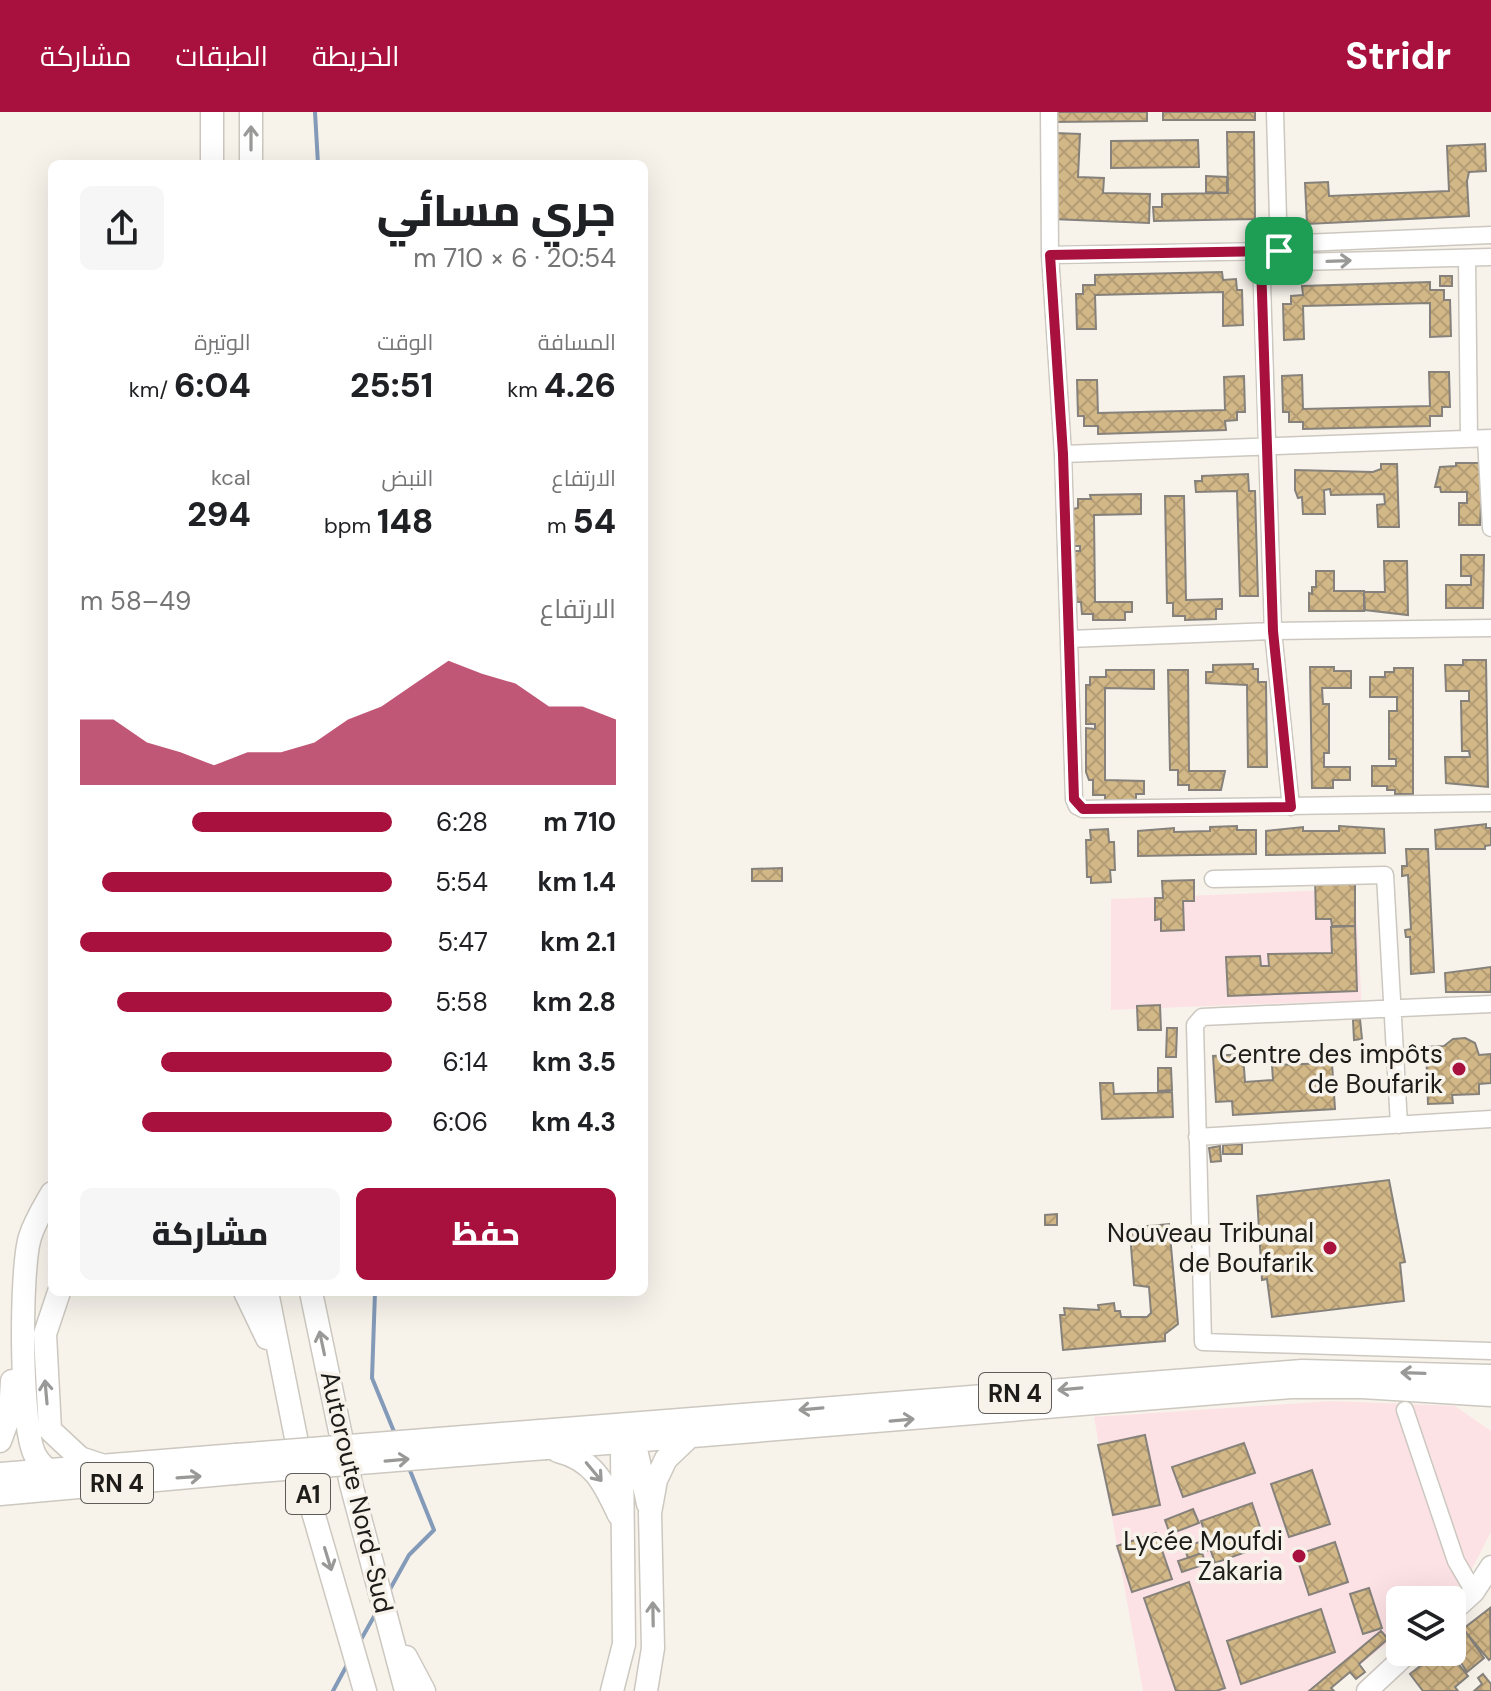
<!DOCTYPE html>
<html lang="ar">
<meta charset="utf-8">
<style>
body{margin:0;font-family:"DM Sans",Cairo,sans-serif;background:#f6f6f6;color:#202124;direction:rtl;height:100vh;display:flex;flex-direction:column;font-size:30px;white-space:nowrap}
*{box-sizing:border-box;margin:0}
p{font-size:26px;color:#757577}
.icon{flex:none;width:44px;height:44px;fill:none;stroke:currentColor;stroke-width:2;stroke-linecap:round;stroke-linejoin:round}
.map{position:relative;flex:1;overflow:hidden;direction:ltr}
.details{position:absolute;left:48px;top:48px;width:600px;height:1136px;display:flex;flex-direction:column;background:#fff;border-radius:12px;box-shadow:0 8px 32px #0002;direction:rtl}
.details>*{flex:none}
.fabs{position:absolute;left:1386px;top:1474px;display:grid;gap:16px}
.fabs a{display:grid;place-items:center;width:80px;height:80px;border-radius:12px;background:#fff;box-shadow:0 8px 32px #0002;font-size:40px}
.pin{position:absolute;display:grid;place-items:center;width:68px;height:68px;color:#fff;margin:-34px;border-radius:16px;box-shadow:0 4px 12px #0006}
.round{display:grid;place-items:center;flex:none;width:84px;height:84px;border-radius:12px;background:#f6f6f6}
.head{display:flex;align-items:center;justify-content:space-between;height:136px;padding:0 32px}
h1{font-size:44px;font-weight:800;line-height:60px}
.stats{display:grid;grid-template-columns:repeat(3,1fr);gap:12px;height:136px;padding:8px 32px}
.stats div{display:grid;align-content:center}
.stats b{font-size:34px;font-weight:800}
.stats small{font-size:22px;font-weight:400}
.stats p{font-size:22px}
.chart{height:224px;padding:16px 32px}
.chart p{display:flex;justify-content:space-between}
.chart svg{width:100%;height:144px;margin-top:8px;fill:#a8113d;opacity:.7}
.cta{display:flex;gap:16px;margin-top:auto;padding:16px 32px}
.cta a{flex:1;height:92px;border-radius:12px;background:#a8113d;color:#fff;font-size:32px;font-weight:800;line-height:92px;text-align:center}
.cta a+a{background:#f6f6f6;color:#202124}
ul{padding:0 32px;list-style:none;font-size:26px}
li{display:grid;grid-template-columns:128px 96px 1fr;align-items:center;height:60px}
li i{height:20px;border-radius:10px;background:#a8113d}
header{display:flex;align-items:center;gap:48px;box-sizing:border-box;height:112px;padding:0 40px;background:#a8113d;color:#fff}
header strong{font-size:38px}
nav{display:flex;gap:44px;margin-inline-start:auto;font-size:28px}
.map>svg:first-child{display:block}
.education{fill:#fde2e5}
.lines{fill:none;stroke-linecap:round;stroke-linejoin:round}
.stream{stroke:#839ab8;stroke-width:4}
.building{fill:url(#building-cross-hatch);stroke:#86827b;stroke-width:2}
.minor-casing{stroke:#ccc8c0;stroke-width:19}
.major-casing{stroke:#ccc8c0;stroke-width:23}
.highway-casing{stroke:#ccc8c0;stroke-width:25}
.minor{stroke:#fff;stroke-width:16}
.major{stroke:#fff;stroke-width:20}
.highway{stroke:#fff;stroke-width:22}
.highway-bridge-casing{stroke:#ccc8c0;stroke-width:25;stroke-linecap:butt}
.highway-bridge{stroke:#fff;stroke-width:22}
.oneway{stroke:#999998}
.route-casing{stroke:#fff;stroke-width:16}
.route{stroke:#a8113d;stroke-width:10}
.poi-dot{fill:#a8113d;stroke:#f7f3eb;stroke-width:3}
.labels{text-anchor:middle;dominant-baseline:central;stroke-width:7;stroke-linejoin:round;paint-order:stroke}
.shield{fill:#f7f3eb;stroke:#5e5c58;stroke-width:2}
.shield-label{font-size:24px;font-weight:bold;fill:#1d1c19}
.poi-label{font-size:26px;fill:#1d1c19;stroke:#f7f3eb;text-anchor:end}
.street-label{font-size:26px;fill:#1d1c19;stroke:#f7f3eb}
</style>
<header>
<strong>Stridr</strong>
<nav><a>الخريطة</a><a>الطبقات</a><a>مشاركة</a></nav>
</header>
<div class="map">
<svg width="1491" height="1579" viewBox="0 0 1491 1579">
<defs>
<pattern id="building-cross-hatch" width="8" height="8" patternUnits="userSpaceOnUse" patternTransform="scale(2)"><rect width="8" height="8" fill="#d2b787"/><path d="M0 0l8 8M0 8l8-8" fill="none" stroke="#b49d74"/></pattern>
</defs>
<rect width="100%" height="100%" fill="#f7f3eb"/>
<path class="education" d="M1355 777 1362 895H1346L1336 889 1111 898V787Z
M1332 1289 1455 1294 1491 1319V1420L1466 1468 1440 1488H1400V1521L1328 1579H1143L1094 1305Z"/>
<g class="lines">
<path class="stream" d="M315 0 318 52
M375 1180 372 1266 395 1322
M389 1479 409 1443 434 1418 409 1356
M359 1531 376 1501
M333 1579 347 1553"/>
</g>
<path class="building" d="M1052 0H1147V9L1052 10Z
M1163 0H1255V8H1163Z
M1227 20H1254L1255 107 1154 109 1153 95H1162V82L1228 81Z
M1055 21 1080 22 1078 65 1104 66 1103 81 1150 82 1149 111 1052 107Z
M1198 28 1199 55 1111 56V29Z
M1485 32 1486 59 1469 60 1467 69 1469 104 1307 112 1305 71 1328 70 1329 84 1449 79 1447 34Z
M1206 64 1227 65V81L1206 80Z
M1222 160 1223 168 1236 167 1237 178H1242L1243 213 1223 214V180L1095 183 1096 217H1077L1076 182H1083V173H1095V163Z
M1440 164H1452V174H1440Z
M1430 170V178H1444V188H1450L1451 224 1430 225V191L1303 194 1304 227 1284 228 1283 192H1291V184L1303 183 1302 174Z
M1429 260H1449L1450 295H1442V304H1430V314L1303 317V310H1289V300H1283L1282 264 1302 263 1303 297 1430 294Z
M1244 264 1245 300H1237V308L1225 309 1226 318 1098 322V314H1084V304H1078L1077 268H1097L1098 301 1225 298 1224 265Z
M1456 351H1483L1480 413H1459V391H1467V380H1441L1440 375H1435L1440 355 1456 354Z
M1381 352H1397L1399 415H1378L1377 393 1385 392 1384 382 1331 383 1330 377 1324 378 1325 402H1303L1302 385 1298 386 1295 378V358L1373 360 1381 357Z
M1248 362 1249 379H1255L1258 484H1240L1237 379 1196 380 1195 369H1202V364Z
M1141 382V402L1094 403 1095 490H1132V500H1125V508H1093V502H1082L1081 490H1077L1076 481H1073V439H1080V434H1072V397L1078 396V387H1091L1090 383Z
M1165 384H1184L1186 488 1222 487V497H1216V507L1185 508V504H1173V491H1167Z
M1461 443H1484L1483 496H1446V473H1471V464H1461Z
M1384 449H1407L1408 503 1365 498 1364 480H1385Z
M1316 459H1334V479H1364V499H1309V481L1312 482V475H1316Z
M1463 548H1486L1488 675 1446 671 1445 645H1470L1469 639H1462L1461 589H1469V579H1446L1445 553H1463Z
M1253 552V557H1258V570H1266L1267 655H1248L1247 573 1206 571V560H1213V553Z
M1310 555H1334V559H1351V576H1322L1323 592H1329V641H1324V655H1350V668H1333V676H1312Z
M1394 556H1413V682H1395V678H1387V674H1372V654H1396V647H1389V599H1397V585H1370V565H1385V560H1394Z
M1106 558H1154V577L1105 576V668L1144 669V682H1136V688H1105V683H1093V668H1089L1086 660V616L1095 617V612H1086V573H1090V565H1106Z
M1168 558H1188L1189 659H1225L1221 678H1189V673H1178V658H1170Z
M1486 712V716H1491V733L1485 734V737H1436L1435 718Z
M1237 714V718H1256V742L1138 744V719L1174 716V720L1210 719V715Z
M1339 714 1384 717 1385 741 1266 743V719L1303 715V719H1339Z
M1108 717 1109 730H1114L1115 758H1110L1111 770 1091 771V765H1087L1086 728H1091L1090 718Z
M1406 737H1428L1434 860 1411 862 1410 825H1406L1405 818 1411 817 1408 763 1402 764V754H1407Z
M782 756V769H752V757Z
M1355 763V814H1332L1331 807H1316L1315 764Z
M1194 768V789H1183L1184 818 1161 819V807L1155 808V786H1163L1162 769Z
M1355 814 1357 879 1228 884 1226 845 1260 844 1261 854H1269L1268 842 1332 841 1331 815Z
M1491 855V880H1446L1445 861Z
M1160 893 1161 918H1138L1137 894Z
M1360 907 1362 927 1354 928 1353 908Z
M1167 916H1177L1176 945H1166Z
M1465 926 1475 931 1479 943 1491 942V971L1479 972V982L1452 983 1453 991 1428 992 1426 935 1444 934 1453 927Z
M1243 942 1245 970 1273 968 1272 953 1332 951 1335 997 1233 1003 1232 989 1216 990 1213 944Z
M1158 956H1171L1172 978 1158 979Z
M1100 971H1113L1114 982 1172 980 1173 1005 1102 1007Z
M1242 1032V1042H1223V1033Z
M1220 1034 1221 1049 1211 1050 1209 1036Z
M1389 1068 1405 1150 1400 1151 1404 1189 1272 1205 1267 1167 1262 1168 1257 1084Z
M1057 1102V1113H1045V1103Z
M1169 1112 1178 1212 1165 1222V1229L1063 1238 1060 1203H1065L1064 1196 1099 1198 1098 1193 1114 1191 1115 1199H1120L1121 1205H1147L1151 1201 1149 1175 1134 1173 1130 1121 1138 1120V1115Z
M1145 1323 1160 1393 1113 1403 1098 1333Z
M1244 1331 1255 1361 1183 1385 1172 1355Z
M1312 1358 1330 1412 1289 1425 1271 1372Z
M1252 1391 1266 1433 1215 1451 1201 1409Z
M1193 1397 1199 1411 1170 1422 1165 1408Z
M1156 1421 1172 1467 1132 1480 1117 1434Z
M1203 1429 1207 1439 1188 1446 1184 1435Z
M1335 1430 1348 1470 1309 1483 1296 1443Z
M1202 1441 1206 1452 1182 1460 1178 1449Z
M1189 1470 1225 1576 1216 1579H1176L1144 1486Z
M1369 1476 1382 1516 1363 1522 1350 1482Z
M1490 1496 1491 1546 1489 1548 1463 1517Z
M1321 1497 1335 1540 1241 1572 1227 1529Z
M1381 1519 1388 1527 1359 1552 1365 1560 1356 1567 1350 1560 1331 1576 1334 1579H1309Z
M1465 1519 1484 1546 1467 1560 1452 1537V1527Z
M1424 1540H1449L1468 1564 1455 1575 1458 1579H1423L1410 1562 1429 1547Z
M1483 1562 1491 1572V1579H1474L1482 1572 1478 1566Z"/>
<g class="lines">
<g class="minor-casing">
<path id="minor" d="M1049 0 1050 143 1063 342 1074 687 1077 694 1083 697 1491 691
M1275 0 1279 142
M1279 132 1491 123
M1261 140 1273 519 1291 695
M1050 143 1279 139
M1467 146 1469 327
M1261 151 1491 145
M1486 327 1491 416
M1063 342 1491 326
M1069 527 1273 519 1491 516
M1213 767 1385 763 1399 1013
M1491 892 1202 905 1195 913 1203 1230 1491 1239
M1197 1025 1491 1007
M1405 1298 1456 1449 1474 1480"/>
</g>
<g class="major-casing">
<path id="major" d="M1452 1500 1474 1480 1491 1454
M1367 1579 1409 1540"/>
</g>
<g class="highway-casing">
<path id="highway" d="M212 0V52
M251 52V0
M52 1081C44 1095 35 1109 30 1125 20 1157 20 1314 35 1343 44 1360 62 1366 79 1374
M59 1180 45 1222 50 1318 80 1346 101 1353
M245 1180 267 1226
M267 1180 306 1376 365 1579
M311 1180 351 1372 406 1579
M540 1319 1302 1259 1491 1264
M621 1323 636 1337 648 1392
M0 1329 10 1302 12 1269
M546 1336 1291 1275H1362L1491 1283
M558 1339C594 1348 604 1371 619 1403
M0 1362 236 1343
M0 1382 235 1361
M406 1545 424 1579
M612 1579 624 1532 622 1342 629 1328 638 1323
M646 1579 653 1536 650 1401 656 1368 666 1347 688 1326"/>
</g>
<use href="#minor" class="minor"/>
<use href="#major" class="major"/>
<use href="#highway" class="highway"/>
<g class="highway-bridge-casing">
<path id="highway-bridge" d="M236 1343 540 1319
M235 1361 546 1336"/>
</g>
<use href="#highway-bridge" class="highway-bridge"/>
</g>
<defs><path id="oneway-shaft" d="M-6 0H5M1.5-3L5.5 0L1.5 3" fill="none" stroke-width="1.6" stroke-linecap="round" stroke-linejoin="round" transform="scale(2)"/></defs>
<g class="oneway">
<use href="#oneway-shaft" transform="translate(251 26) rotate(-90)"/>
<use href="#oneway-shaft" transform="translate(1339 149) rotate(-2)"/>
<use href="#oneway-shaft" transform="translate(322 1231) rotate(-102)"/>
<use href="#oneway-shaft" transform="translate(1413 1261) rotate(-178)"/>
<use href="#oneway-shaft" transform="translate(1070 1277) rotate(175)"/>
<use href="#oneway-shaft" transform="translate(46 1280) rotate(-95)"/>
<use href="#oneway-shaft" transform="translate(811 1297) rotate(175)"/>
<use href="#oneway-shaft" transform="translate(902 1308) rotate(-5)"/>
<use href="#oneway-shaft" transform="translate(397 1348) rotate(-5)"/>
<use href="#oneway-shaft" transform="translate(594 1360) rotate(50)"/>
<use href="#oneway-shaft" transform="translate(189 1365) rotate(-4)"/>
<use href="#oneway-shaft" transform="translate(328 1447) rotate(73)"/>
<use href="#oneway-shaft" transform="translate(653 1502) rotate(-91)"/>
</g>
<g class="lines">
<g class="route-casing">
<path id="route" d="M1279 139V151H1261L1273 519 1291 695 1083 697 1074 687 1063 342 1050 143Z"/>
</g>
<use href="#route" class="route"/>
</g>
<g class="poi-dot">
<circle cx="1459" cy="957" r="8"/>
<circle cx="1330" cy="1136" r="8"/>
<circle cx="1299" cy="1444" r="8"/>
</g>
<g class="labels">
<g class="shield">
<rect x="979" y="1261" width="72" height="40" rx="6"/>
<rect x="81" y="1351" width="72" height="40" rx="6"/>
<rect x="286" y="1362" width="44" height="40" rx="6"/>
</g>
<g class="shield-label">
<text x="1015" y="1281">RN 4</text>
<text x="117" y="1371">RN 4</text>
<text x="308" y="1382">A1</text>
</g>
<g class="poi-label">
<text x="1443" y="942">Centre des impôts<tspan x="1443" dy="30">de Boufarik</tspan></text>
<text x="1314" y="1121">Nouveau Tribunal<tspan x="1314" dy="30">de Boufarik</tspan></text>
<text x="1283" y="1429">Lycée Moufdi<tspan x="1283" dy="30">Zakaria</tspan></text>
</g>
<g class="street-label">
<text transform="translate(357 1380) rotate(77)">Autoroute Nord-Sud</text>
</g>
</g>
</svg>
<div class="fabs">
<a><svg class="icon" aria-label="layers" viewBox="0 0 24 24"><path d="M12 4l9 5-9 5-9-5zM3 14l9 5 9-5"/></svg></a>
</div>
<div class="pin" style="left:1279px;top:139px;background:#1e9e55"><svg class="icon" aria-label="arrive" viewBox="0 0 24 24"><path d="M6 21V4h12l-3 4 3 4H6"/></svg></div>
<section class="details">
<div class="head"><div><h1>جري مسائي</h1><p>20:54 · 6 × 710 m</p></div><a class="round"><svg class="icon" aria-label="share" viewBox="0 0 24 24"><path d="M12 15V3M7 8l5-5 5 5M5 13v7h14v-7"/></svg></a></div>
<div class="stats">
<div><p>المسافة</p><b>4.26<small> km</small></b></div>
<div><p>الوقت</p><b>25:51</b></div>
<div><p>الوتيرة</p><b>6:04<small> /km</small></b></div>
</div>
<div class="stats">
<div><p>الارتفاع</p><b>54<small> m</small></b></div>
<div><p>النبض</p><b>148<small> bpm</small></b></div>
<div><p>kcal</p><b>294</b></div>
</div>
<div class="chart"><p><span>الارتفاع</span>49–58 m</p>
<svg viewBox="0 0 160 44" preserveAspectRatio="none"><path d="M0 44V24L10 24L20 31L30 34L40 38L50 34L60 34L70 31L80 24L90 20L100 13L110 6L120 10L130 13L140 20L150 20L160 24V44z"/></svg>
</div>
<ul>
<li><b>710 m</b>6:28<i style="width:64%"></i></li>
<li><b>1.4 km</b>5:54<i style="width:93%"></i></li>
<li><b>2.1 km</b>5:47<i style="width:100%"></i></li>
<li><b>2.8 km</b>5:58<i style="width:88%"></i></li>
<li><b>3.5 km</b>6:14<i style="width:74%"></i></li>
<li><b>4.3 km</b>6:06<i style="width:80%"></i></li>
</ul>
<div class="cta"><a>حفظ</a><a>مشاركة</a></div>
</section>
</div>
